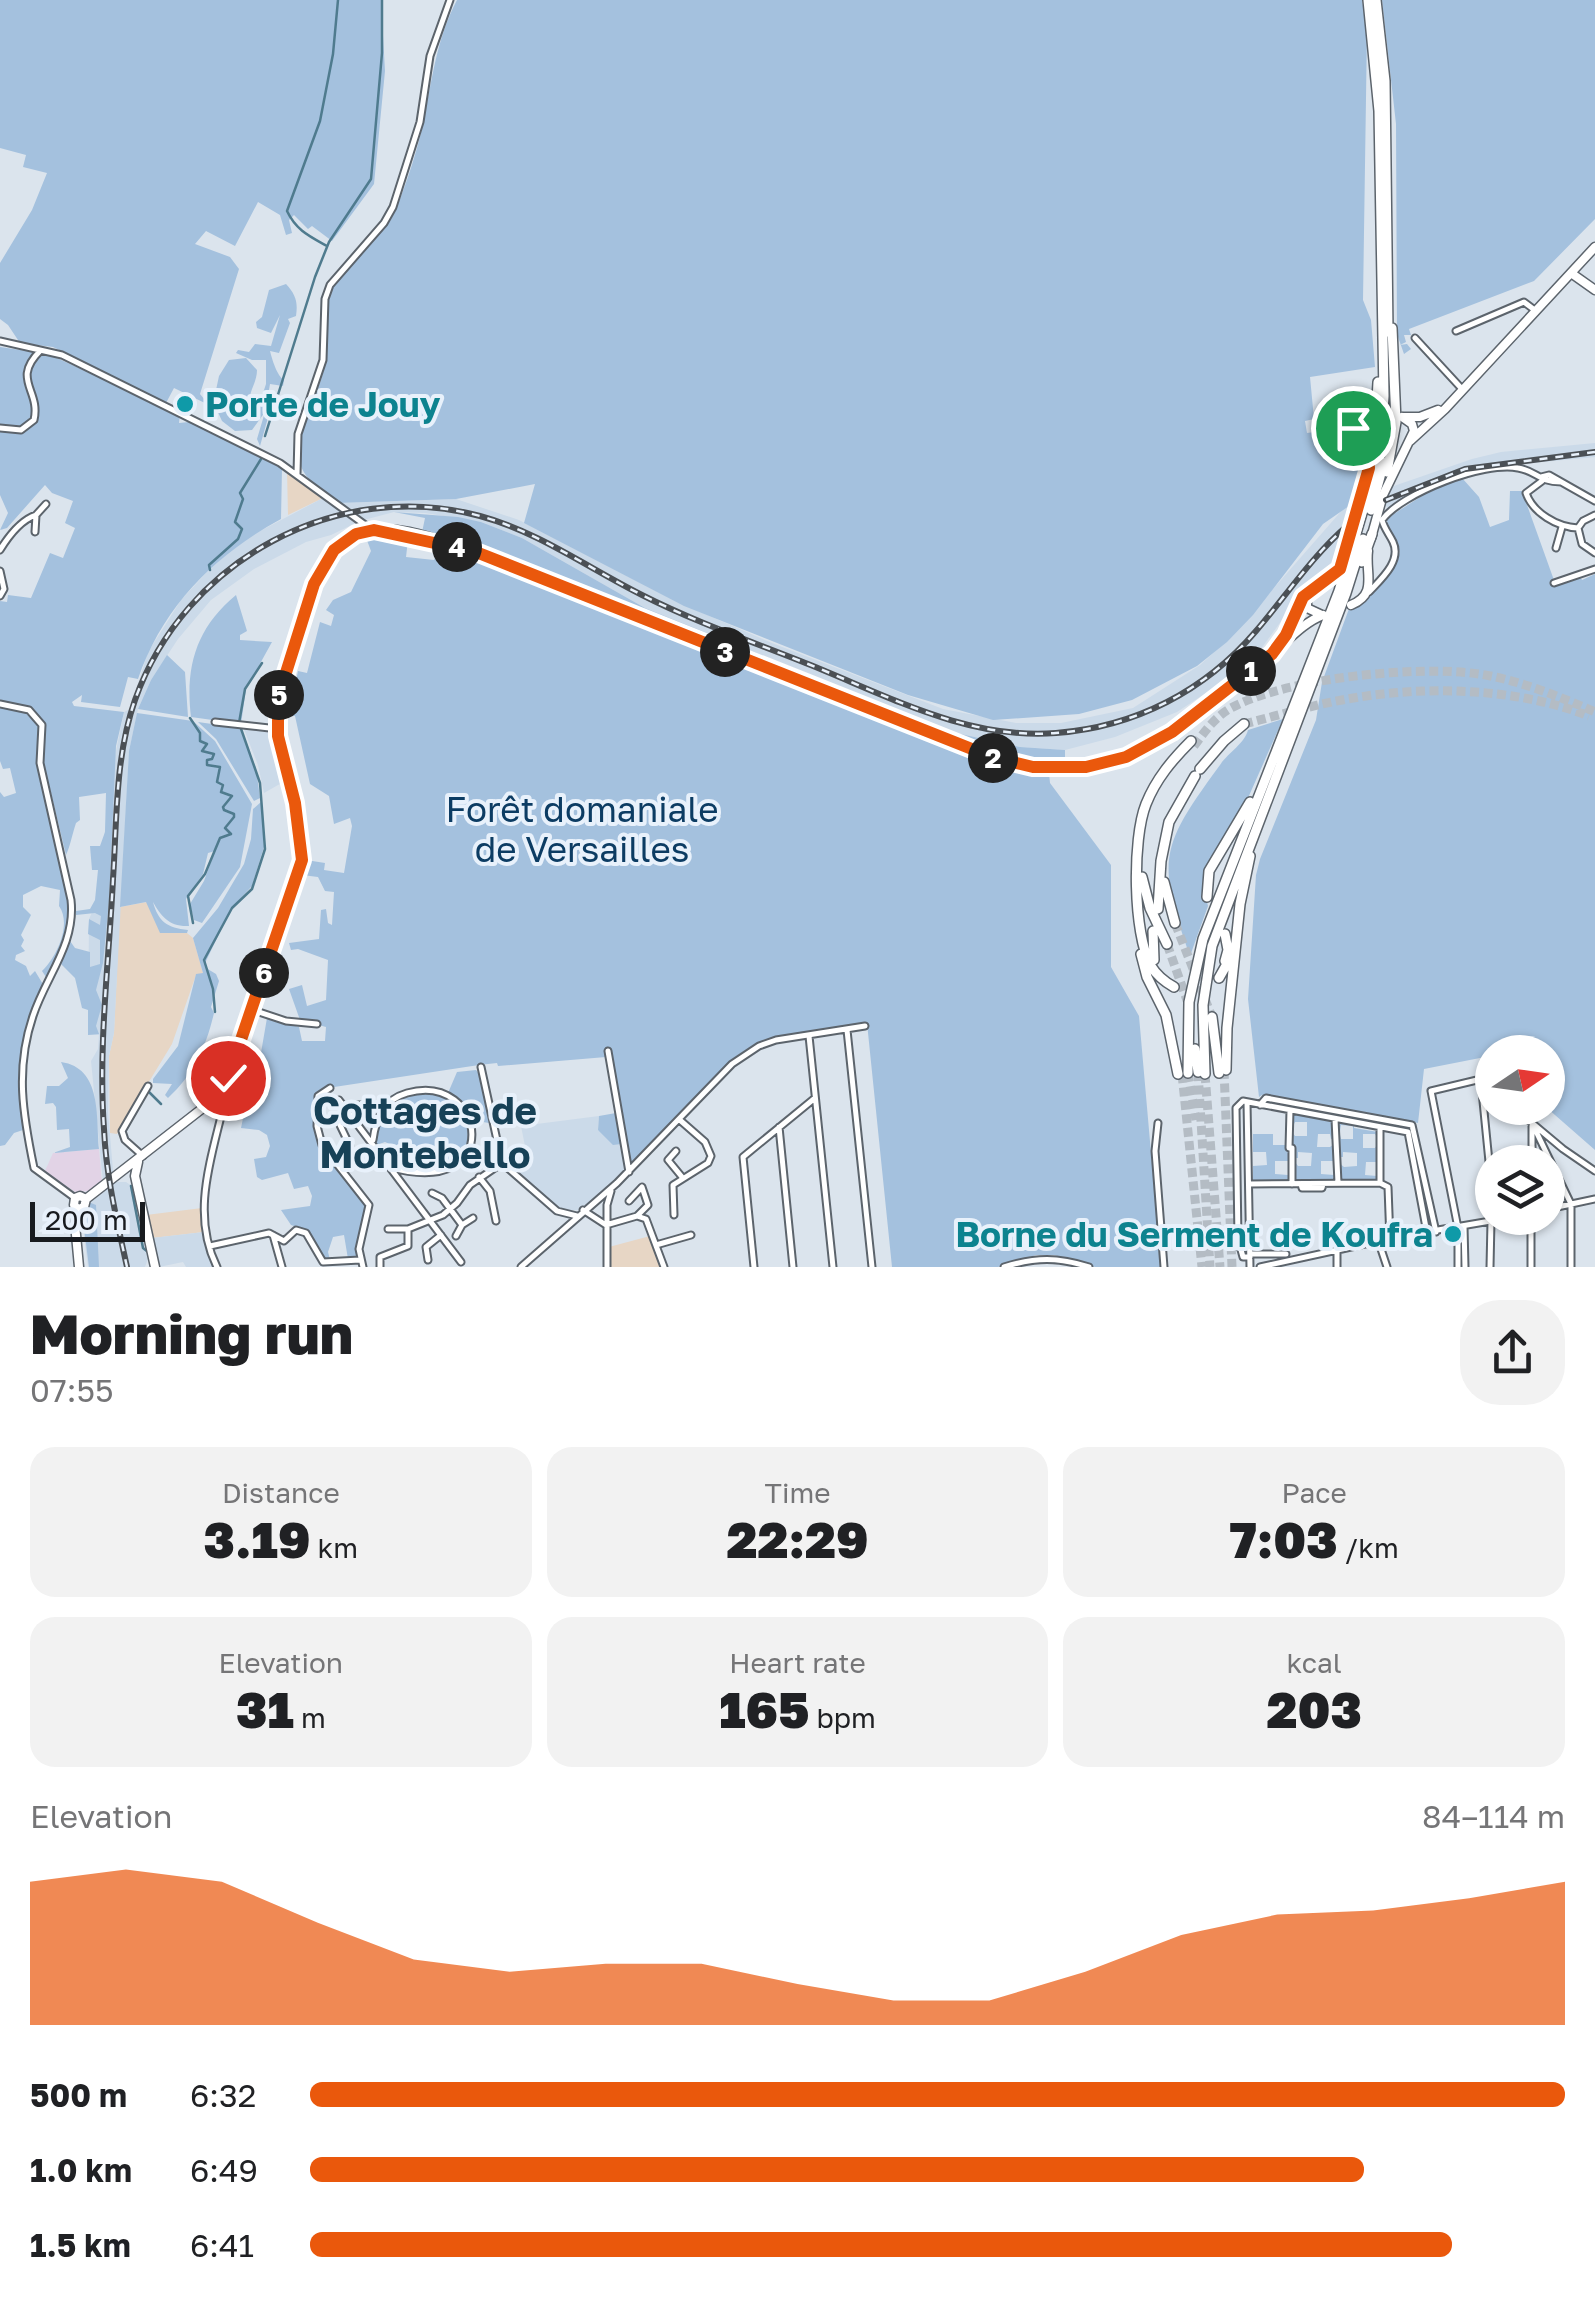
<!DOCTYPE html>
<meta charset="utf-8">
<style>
body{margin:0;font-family:"Golos Text",sans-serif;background:#f2f2f2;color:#202124;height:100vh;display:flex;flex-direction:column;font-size:38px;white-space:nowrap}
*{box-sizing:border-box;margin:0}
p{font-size:32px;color:#757577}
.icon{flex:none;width:55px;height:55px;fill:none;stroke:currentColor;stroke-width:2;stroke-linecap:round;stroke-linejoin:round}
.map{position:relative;height:1267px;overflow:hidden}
.panel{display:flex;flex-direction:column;background:#fff;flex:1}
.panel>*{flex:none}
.needle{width:65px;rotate:77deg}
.fabs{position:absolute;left:1475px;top:1035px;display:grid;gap:20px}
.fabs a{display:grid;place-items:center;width:90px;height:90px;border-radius:50%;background:#fff;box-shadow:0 2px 8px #0004;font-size:50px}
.scale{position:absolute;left:30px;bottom:25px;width:115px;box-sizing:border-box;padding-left:10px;border:5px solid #181b1f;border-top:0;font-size:28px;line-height:35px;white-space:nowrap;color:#181b1f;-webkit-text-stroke:8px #e8f1fb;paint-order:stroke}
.pin{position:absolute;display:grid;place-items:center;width:85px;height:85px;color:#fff;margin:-42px;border:5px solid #fff;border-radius:50%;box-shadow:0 2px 10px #0007}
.km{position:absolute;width:50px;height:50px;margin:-25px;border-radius:50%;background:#222;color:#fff;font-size:28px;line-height:50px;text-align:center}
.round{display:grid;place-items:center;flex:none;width:105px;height:105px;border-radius:40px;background:#f2f2f2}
.headline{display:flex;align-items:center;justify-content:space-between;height:170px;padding:0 30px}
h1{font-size:55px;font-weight:800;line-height:75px}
.stats{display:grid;grid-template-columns:repeat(3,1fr);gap:15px;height:170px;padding:10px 30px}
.stats div{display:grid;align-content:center;border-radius:25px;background:#f2f2f2;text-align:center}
.stats b{font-size:50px;font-weight:800}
.stats small{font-size:28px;font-weight:400}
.stats p{font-size:28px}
.chart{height:280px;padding:20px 30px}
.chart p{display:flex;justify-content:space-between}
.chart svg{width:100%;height:180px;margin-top:10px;fill:#ea580c;opacity:.7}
ul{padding:0 30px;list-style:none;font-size:32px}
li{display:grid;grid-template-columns:160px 120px 1fr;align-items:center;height:75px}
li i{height:25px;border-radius:12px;background:#ea580c}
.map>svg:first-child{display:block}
.commercial{fill:#e7d6c5}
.industrial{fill:#e2d3e6}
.built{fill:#cbdae9}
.green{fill:#a4c1de}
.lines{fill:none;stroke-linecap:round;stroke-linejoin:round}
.stream{stroke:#4f7b8e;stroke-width:2.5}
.highway-tunnel{stroke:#b4bcc4;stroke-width:9;stroke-dasharray:9 4.5;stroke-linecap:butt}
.minor-casing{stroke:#5c646c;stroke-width:9}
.major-casing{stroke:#5c646c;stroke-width:11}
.highway-casing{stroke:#5c646c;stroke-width:12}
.minor{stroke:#fff;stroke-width:5}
.major{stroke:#fff;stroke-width:8}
.highway{stroke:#fff;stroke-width:9}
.rail-casing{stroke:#4b5055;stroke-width:6}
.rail{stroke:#e8f1fb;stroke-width:2.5;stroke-dasharray:8;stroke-linecap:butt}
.route-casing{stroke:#fff;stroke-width:20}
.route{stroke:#ea580c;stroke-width:12}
.culture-dot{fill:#0f9aa8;stroke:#e8f1fb;stroke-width:4}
.labels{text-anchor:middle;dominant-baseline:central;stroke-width:8;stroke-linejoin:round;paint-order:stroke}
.culture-label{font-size:35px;font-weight:bold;fill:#0d838f;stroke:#e8f1fb;text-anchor:start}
.park-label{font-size:35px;fill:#0c3c63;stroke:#e8f1fb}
.neighbourhood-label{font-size:38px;font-weight:bold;fill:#174157;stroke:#e8f1fb}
</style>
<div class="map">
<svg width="1595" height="1267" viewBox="0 0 1595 1267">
<rect width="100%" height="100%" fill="#dbe4ed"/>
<path class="commercial" d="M287 470 323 498 288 515Z
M147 902 160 932 187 933 193 938 203 973 196 975 172 1044 117 1134 110 1133 109 1056 114 1033 120 907Z
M202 1208 204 1232 152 1238 146 1215Z
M650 1236 661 1267H609V1247Z"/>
<path class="industrial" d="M99 1149 102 1183 92 1191 75 1192 45 1171 53 1153Z"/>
<path class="built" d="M1595 443V457L1490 467 1432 486 1389 508 1384 505 1391 487 1472 459 1501 452Z
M323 498 342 511 337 503 456 499 519 520 677 602 772 643 943 709 1016 723H1061L1133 708 1200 665 1231 637 1351 500 1340 556 1303 591 1250 664 1177 712 1115 737 1065 750 1020 747 956 733 645 608 522 538 481 522 425 513 394 512 360 521 331 535 306 542 254 569 211 600 178 639 151 680 138 709 129 751 114 1033 109 1056 108 1112 114 1182H126L135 1188 149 1256 145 1267H88L82 1220 87 1205 104 1192 91 1061 98 1049 99 1035H88L89 919 98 900 110 780 124 712 130 709 148 652 181 600 208 571 241 541Z
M243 727 275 734 285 781 264 793 258 765Z
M599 1116 598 1130 621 1144 626 1169 620 1179 578 1210H559L519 1174 527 1156 521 1126Z
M204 1232 215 1267H186L183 1262 159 1267 152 1238Z"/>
<path class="green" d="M0 0H381L385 71 374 184 332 241 312 226 308 229 294 215 289 220 292 233 286 235 280 215 258 202 235 246 206 231 195 244 230 257 239 269 200 394 209 405 174 388 166 403 53 347 20 343 8 325 0 319V263L32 210 47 173 23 167 26 155 0 148Z
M457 0H1362L1367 31 1363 300 1371 320 1375 367 1310 377 1314 419 1305 421 1307 433 1322 431 1325 422 1341 419 1364 460V484L1359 499 1323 524 1253 615 1227 642 1197 666 1132 700 1079 714 993 720 908 695 684 606 524 523 535 484 456 499 337 503C327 495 315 488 308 478 280 444 321 398 325 363 327 339 321 309 333 287 349 256 386 239 398 204 408 179 417 151 423 124 432 81 436 40 457 0Z
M1382 0H1595V219L1534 281 1409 329 1411 335H1404L1406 342 1400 345 1407 344 1411 349 1404 354 1397 334 1396 124Z
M286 284C296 295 298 302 296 316L288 319 290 323 279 353 270 351C272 359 277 376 284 380L283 386 270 384 269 390 273 400 260 446 257 439 265 412 252 430 235 431 222 421 208 391 216 390 219 376 229 360 246 358 257 370C257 384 247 392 250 407L259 405 266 384V360H252L236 353 238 350 249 352 255 344 271 346 280 315 271 333 257 328 256 322 262 317 269 290Z
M0 347 48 354 180 414 179 423 189 422 282 468 281 519C215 555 163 606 138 679L128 677 120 707 81 702 82 695 72 702 74 706 124 712 116 746 109 901 103 963 96 990 102 1005 96 1026 99 1034 88 1035V1010L82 1008 75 978 61 964 70 941 75 948 90 952V967L100 964V940L88 934 89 919 100 925 101 916 95 913 76 915V911L90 909 95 900 98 870H92L90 846H100L105 832 106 793 79 797 80 820 76 823C72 835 70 847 66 855L43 760 44 722 27 706 0 701V601L7 602 8 595 31 598 50 553 63 558 75 528 65 523 73 501 52 493 45 485 7 528 0 530 8 513 0 495Z
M1462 478 1479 497 1490 527 1509 520 1510 491H1522L1555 583 1580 576 1582 580 1595 574V1150L1547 1108 1548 1052H1492V1063L1485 1057 1424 1069 1418 1123 1262 1095 1259 1097 1248 999 1256 875 1260 859 1316 720 1322 682 1350 606C1374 597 1390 575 1400 552L1386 519 1428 492Z
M394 512 458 517 481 522 522 538 645 608 956 733 1020 747 1065 750V762L1049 773 1050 783 1111 865V967L1139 1016 1161 1267H1095L1054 1255H1036L998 1267H892L867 1023 777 1037 761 1043 731 1063 626 1169 621 1144 613 1145 598 1130 599 1116 616 1113 606 1057 498 1066 497 1063 479 1065 321 1089 316 1094C315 1153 331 1160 366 1204V1210L357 1249 358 1258 348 1259 344 1235 333 1237 328 1252 330 1260 323 1261 306 1230 291 1225 281 1210 310 1206 312 1196 308 1186 294 1189 288 1173 262 1180 257 1177 254 1159 266 1157 270 1146 267 1135 259 1130 241 1128 247 1099H253L267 1018 299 1027 302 1041H325L326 1027 300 1020 289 989 302 985 307 1006 326 1000 328 960 298 949 291 950 289 943 319 939 321 910 326 909 328 923 332 925 334 892 325 891 318 877 302 875 306 860 325 863 324 870 344 873 352 826 350 818 334 824 329 796 310 784 295 716 285 715 284 709 281 708 285 686H295L298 671 307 673 320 622 331 626 334 615 326 610 333 600 351 592 371 551 365 535 380 534 408 540 406 557 434 560 440 547 420 542 425 518Z
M236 595 247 631 240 635V640L272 642 246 689 241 724 191 717C185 667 196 628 236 595Z
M167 655 185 672 188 717 138 709 151 680Z
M0 708 22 709 33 714 42 728 39 759 69 898C69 926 64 956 46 977L42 971C57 957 72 924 59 906L60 890 41 886 23 895V907L31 915 21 935 24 940 21 946 25 951 16 955 15 960 26 966 30 976 35 971 44 986C31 1015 18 1049 19 1080 19 1096 24 1113 26 1129L14 1133 5 1145 0 1146V792L4 797 16 793 10 768 3 769 0 761Z
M137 713 193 721 215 741 252 804 240 867 202 923 194 920 190 904 204 881 215 851 208 853 203 874 186 899 189 926C169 927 161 916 153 902 158 921 167 928 188 930L187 933H160L146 902 120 907 129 751Z
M1283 719 1240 816 1207 869 1203 886 1208 906 1190 956C1156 859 1160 847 1220 765 1228 753 1245 743 1248 730Z
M198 722 240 728 256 768 260 798 254 801 216 739Z
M261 802 264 847 252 886 231 909 206 961V968L216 974 219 981 211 1007 214 1013C206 1047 194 1074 168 1098L165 1095 172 1084 153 1083V1079L178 1046 196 974 203 973 193 938 218 908 244 864 251 839 253 809Z
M61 1062C102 1068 96 1116 99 1149L53 1153 70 1147 69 1129 57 1130 56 1107 53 1103 45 1104 47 1086H59L68 1078Z
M476 1070 481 1076 489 1123 471 1120 462 1103 448 1093 457 1072Z
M433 1092C480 1108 484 1165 432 1172 420 1174 404 1167 392 1165L398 1156 394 1146 385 1142 376 1145C370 1103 400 1096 433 1092Z
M1292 1112 1335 1121 1334 1139H1331L1330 1134H1318L1317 1147H1330L1334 1144 1337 1166 1334 1161H1321V1174L1334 1175 1337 1172V1183H1295V1162L1298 1166H1311L1312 1153 1298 1152V1158H1295V1148L1291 1146H1297L1292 1145V1132L1295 1136H1307V1122H1295L1292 1128Z
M1337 1120 1354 1123V1128L1378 1132V1139L1375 1134H1363V1148H1375L1378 1143V1167L1377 1162H1366L1365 1175 1377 1176 1378 1171 1379 1183H1339V1163L1344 1167 1357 1166V1153L1343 1152V1157H1339L1337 1135H1340L1341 1139H1353V1126L1341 1125 1340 1131H1337Z
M1253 1134H1273V1145H1286L1288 1140 1291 1166 1289 1161H1275V1174L1288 1175 1291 1169 1292 1183H1253V1166L1267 1165 1266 1152H1253Z
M91 1203 96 1205 99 1267H89L83 1220 87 1205Z"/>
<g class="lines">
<path class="stream" d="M327 246C309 236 296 230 287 211L320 121 333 54 338 0
M265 436 315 277 329 242 371 179 382 53V0
M210 570 209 565 238 539 242 529 235 522 243 499 240 493 261 459
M190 718 200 733V741L207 744 202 751 214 754 212 759 207 760V765L220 767 217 782 223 785 221 792 232 796 223 807 224 810 234 814V817L225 828 231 834 220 838 205 874 188 896 193 923
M215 1012 213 989 204 960 232 908 252 889 265 849 260 783 239 723 245 689 262 663
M149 1092 161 1104
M131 1186 143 1248 148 1252"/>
<path class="highway-tunnel" d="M1244 724C1276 716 1309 706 1342 700 1421 685 1515 687 1589 716
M1194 746C1205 731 1215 717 1231 708 1286 678 1417 665 1479 674 1519 680 1558 696 1595 712
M1175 923 1212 1017
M1167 944 1188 1003
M1224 1070 1232 1267
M1198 1072 1210 1267
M1188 1073 1196 1120
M1182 1074 1202 1267
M1205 1074 1220 1267"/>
<g class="minor-casing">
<path id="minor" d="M1456 331 1524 302 1536 311
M1415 338 1462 389
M0 341 62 355 280 463 368 527V531
M0 428 21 430 34 420C41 390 11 380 40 351
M297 474 298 434 323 360 325 299 330 285 384 223 393 207 420 122 430 56 450 0
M1541 477 1549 475 1595 501
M1542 481 1526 493C1533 513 1557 527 1578 528
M1578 528 1582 544 1595 553
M1578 528 1583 521 1595 515
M35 532 36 515 46 504
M1556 548 1562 527
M0 550C8 537 21 520 36 515
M0 571 4 589 0 596
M1554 583 1595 569
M1369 592C1381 579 1402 561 1393 542 1389 534 1384 528 1382 520 1402 493 1484 461 1518 468 1537 471 1538 482 1561 482
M0 704 29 710 42 725 40 763 71 900C76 944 46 976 33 1016 15 1069 23 1115 34 1168L75 1198
M215 722 278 729
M253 1010 286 1021 317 1024
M847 1030 872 1267
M809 1036 833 1267
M608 1051 629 1172
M481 1067 502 1163 557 1211 577 1216
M1481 1081 1492 1192
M330 1088 318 1096 317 1126 322 1145 369 1205 359 1249 363 1267
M339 1100 461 1262
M1247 1102 1250 1267
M358 1105H370L382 1110
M1260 1105 1266 1098 1412 1125 1436 1232
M1514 1108 1563 1149 1595 1171
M1290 1110 1289 1148H1292V1184
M1335 1119 1338 1183
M1158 1123 1155 1151 1164 1267
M1532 1123 1571 1204V1267
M779 1127 793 1267
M1380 1127V1183L1388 1187 1390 1241
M373 1140C376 1118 383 1100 407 1093 486 1070 507 1201 389 1167
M350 1146 339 1123 351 1116
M676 1151 668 1160 682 1177
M143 1156 125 1140 122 1131 148 1086
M1532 1162V1126
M479 1177 490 1191 496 1221
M1249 1184 1380 1183
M1301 1184 1302 1188H1322L1323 1184
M432 1193 442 1198 462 1225 473 1218
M629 1201 642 1187 648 1205 637 1216
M1548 1209 1595 1199
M583 1210 606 1225
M674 1215 673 1185 708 1163 711 1156 705 1142 681 1121
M606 1225 637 1216 646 1219 664 1267
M1464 1226 1465 1267
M388 1229H408L443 1215 457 1203 470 1185 502 1163
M273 1235 282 1267
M456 1236 462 1225
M1392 1241 1427 1233
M1379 1243 1387 1267
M656 1245 691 1235
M210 1246 269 1233 284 1241 296 1230 306 1233 323 1262 360 1260
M1250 1254H1286
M1250 1257H1243L1238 1239 1236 1108 1243 1101 1408 1132 1427 1233
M428 1260 426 1247 441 1235
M217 1267C189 1211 214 1152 226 1095L223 1090
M380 1267V1257L408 1246V1230
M521 1267 617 1183 732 1064 759 1046 776 1040 865 1026
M607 1267V1205L611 1191
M754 1267 743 1157 815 1098
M1004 1267C1036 1257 1058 1257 1089 1267
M1260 1267 1397 1237 1508 1218
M1337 1267V1252
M1458 1267V1228L1431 1091 1477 1080 1492 1089
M1490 1267 1491 1221
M1531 1267V1218"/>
</g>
<g class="major-casing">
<path id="major" d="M1571 273 1595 290
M1403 417H1420L1438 410
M1410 441 1445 409 1595 247
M1371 538 1383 495 1414 431 1412 424 1402 417
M1307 595V608L1322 615
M1351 605C1378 594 1365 574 1368 551
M1280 644 1303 597 1340 569 1369 469 1367 456 1353 428 1360 418 1375 414
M284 756 302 841V859
M285 758C278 742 275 722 277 705 280 680 290 654 299 631 313 594 319 545 364 532 400 522 441 542 476 553L984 754C1111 798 1175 729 1268 657 1286 643 1302 623 1323 615
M282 917 302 858
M274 941 283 912
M244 1034 275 939
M234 1063 244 1033
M138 1162 135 1176 155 1267
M78 1209 74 1205 75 1198 80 1196 86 1199
M79 1267 75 1224 78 1209 84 1207 86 1199 217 1097 228 1086 235 1061"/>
</g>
<g class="highway-casing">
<path id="highway" d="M1376 0 1385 81 1388 332
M1374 452 1378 382
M1387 472 1396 422 1392 328
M1371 510 1384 462
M1362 562 1372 534
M1200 769 1224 741 1244 724
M1142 877 1150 908 1167 944
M1164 882 1175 923
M1207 897 1209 871 1250 802
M1158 909 1161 861 1169 822 1195 776
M1153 931 1154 960
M1141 954 1147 977 1166 1015 1178 1074
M1225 961 1228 950 1225 934
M1219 978 1232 955
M1174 987C1165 982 1157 976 1151 966 1133 934 1132 839 1146 804 1156 779 1172 760 1191 741
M1212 1017 1219 1073
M1195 1049 1198 1072
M1226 1070 1227 1028 1240 904 1250 856
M1188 1073 1189 1002 1203 939 1339 591 1380 452 1384 396 1379 111 1368 0
M1205 1074 1203 1005 1212 946 1346 593 1363 539"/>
</g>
<use href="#minor" class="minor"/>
<use href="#major" class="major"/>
<use href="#highway" class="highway"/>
<g class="rail-casing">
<path id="rail" d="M1386 500 1465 469 1595 452
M127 1267C117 1221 106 1176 104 1129 98 1046 109 961 113 879 117 819 115 757 135 700 184 561 337 477 480 516 539 532 588 568 642 595 695 622 753 642 808 664 888 696 968 740 1056 733 1135 727 1205 691 1256 631 1286 596 1312 556 1348 525"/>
</g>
<use href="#rail" class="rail"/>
</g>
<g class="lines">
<g class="route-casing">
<path id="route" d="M228 1078 302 860 295 803 278 736V698L314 584 334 550 356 534 374 530 476 552 992 757 1033 767H1086L1126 757 1172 732 1272 654 1286 635 1303 597 1340 569 1369 468 1368 456 1353 428"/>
</g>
<use href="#route" class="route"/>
</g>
<g class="culture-dot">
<circle cx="185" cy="404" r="10"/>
<circle cx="1453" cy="1234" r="10"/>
</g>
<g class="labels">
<g class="culture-label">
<text x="205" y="404">Porte de Jouy</text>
<text x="1433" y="1234" text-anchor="end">Borne du Serment de Koufra</text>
</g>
<g class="park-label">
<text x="582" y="809">Forêt domaniale<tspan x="582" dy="40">de Versailles</tspan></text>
</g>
<g class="neighbourhood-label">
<text x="425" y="1109">Cottages de<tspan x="425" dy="44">Montebello</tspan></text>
</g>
</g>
</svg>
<div class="fabs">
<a><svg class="needle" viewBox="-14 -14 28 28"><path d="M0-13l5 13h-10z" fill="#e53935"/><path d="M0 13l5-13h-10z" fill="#757577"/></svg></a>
<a><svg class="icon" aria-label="layers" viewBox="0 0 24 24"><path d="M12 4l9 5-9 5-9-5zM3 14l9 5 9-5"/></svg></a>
</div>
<div class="scale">200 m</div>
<div class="pin" style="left:1353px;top:428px;background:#1e9e55"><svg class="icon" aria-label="arrive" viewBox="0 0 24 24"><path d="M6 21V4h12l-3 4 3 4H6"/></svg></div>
<div class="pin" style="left:228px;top:1078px;background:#d93025"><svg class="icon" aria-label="check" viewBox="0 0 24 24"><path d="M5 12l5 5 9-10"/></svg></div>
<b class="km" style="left:1251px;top:671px">1</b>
<b class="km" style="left:993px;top:758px">2</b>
<b class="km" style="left:725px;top:652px">3</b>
<b class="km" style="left:457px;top:547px">4</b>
<b class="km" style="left:279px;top:695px">5</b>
<b class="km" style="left:264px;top:973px">6</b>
</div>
<section class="panel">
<div class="headline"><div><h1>Morning run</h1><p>07:55</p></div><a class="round"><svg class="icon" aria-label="share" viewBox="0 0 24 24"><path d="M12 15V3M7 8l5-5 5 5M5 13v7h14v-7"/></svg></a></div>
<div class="stats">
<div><p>Distance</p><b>3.19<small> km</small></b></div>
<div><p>Time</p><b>22:29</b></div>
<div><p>Pace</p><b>7:03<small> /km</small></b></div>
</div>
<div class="stats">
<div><p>Elevation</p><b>31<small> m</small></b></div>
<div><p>Heart rate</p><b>165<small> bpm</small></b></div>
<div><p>kcal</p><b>203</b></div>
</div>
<div class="chart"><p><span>Elevation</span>84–114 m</p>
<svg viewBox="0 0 160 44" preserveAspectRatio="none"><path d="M0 44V9L10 6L20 9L30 19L40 28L50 31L60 29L70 29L80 34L90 38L100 38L110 31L120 22L130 17L140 16L150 13L160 9V44z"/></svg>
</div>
<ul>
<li><b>500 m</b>6:32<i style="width:100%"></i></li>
<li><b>1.0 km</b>6:49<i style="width:84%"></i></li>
<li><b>1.5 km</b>6:41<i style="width:91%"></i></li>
</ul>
</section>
